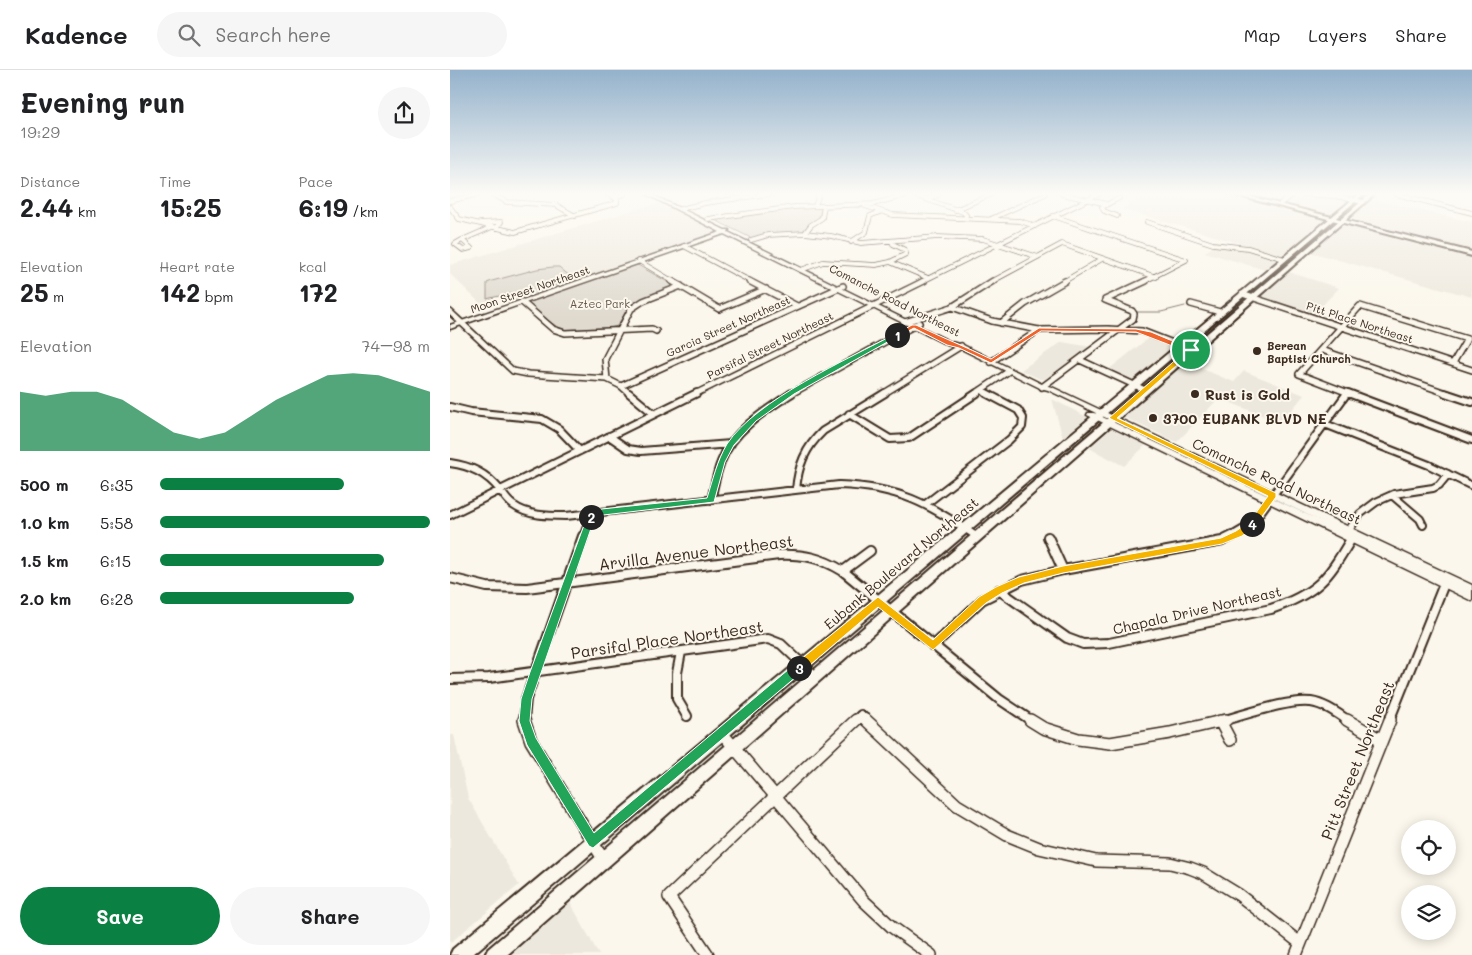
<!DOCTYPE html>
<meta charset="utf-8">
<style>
body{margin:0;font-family:Mali,sans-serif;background:#f6f6f6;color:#202124;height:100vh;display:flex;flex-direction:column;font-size:19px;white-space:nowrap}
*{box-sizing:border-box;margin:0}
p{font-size:16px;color:#757577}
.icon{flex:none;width:28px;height:28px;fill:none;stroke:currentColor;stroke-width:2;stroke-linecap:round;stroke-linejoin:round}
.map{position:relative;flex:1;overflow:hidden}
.details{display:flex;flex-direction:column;background:#fff;width:450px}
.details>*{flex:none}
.buttons{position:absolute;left:951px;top:750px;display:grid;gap:10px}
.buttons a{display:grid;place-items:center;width:55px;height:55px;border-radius:50%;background:#fff;box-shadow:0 2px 12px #0003;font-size:25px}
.pin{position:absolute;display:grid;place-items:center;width:42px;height:42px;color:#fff;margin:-21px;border:2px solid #fff;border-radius:50%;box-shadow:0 1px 5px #0007}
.km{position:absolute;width:25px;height:25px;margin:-12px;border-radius:50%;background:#222;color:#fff;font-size:14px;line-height:25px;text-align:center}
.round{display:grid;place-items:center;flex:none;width:52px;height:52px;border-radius:26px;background:#f6f6f6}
.headline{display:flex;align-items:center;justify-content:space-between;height:85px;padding:0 20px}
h1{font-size:28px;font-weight:700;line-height:38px}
.stats{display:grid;grid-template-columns:repeat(3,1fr);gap:8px;height:85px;padding:5px 20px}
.stats div{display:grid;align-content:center}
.stats b{font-size:25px;font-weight:700}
.stats small{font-size:14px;font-weight:400}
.stats p{font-size:14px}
.chart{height:140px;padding:10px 20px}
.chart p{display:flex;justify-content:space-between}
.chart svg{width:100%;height:90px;margin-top:5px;fill:#0b8043;opacity:.7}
.cta{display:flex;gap:10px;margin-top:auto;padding:10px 20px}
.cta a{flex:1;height:58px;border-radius:30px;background:#0b8043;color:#fff;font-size:20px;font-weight:700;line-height:58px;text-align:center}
.cta a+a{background:#f6f6f6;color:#202124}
ul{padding:0 20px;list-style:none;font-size:16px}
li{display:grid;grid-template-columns:80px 60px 1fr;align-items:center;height:38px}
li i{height:12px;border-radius:6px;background:#0b8043}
header{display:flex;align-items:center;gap:30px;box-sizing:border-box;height:70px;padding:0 25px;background:#fff;border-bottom:1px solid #e0e0e0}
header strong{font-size:24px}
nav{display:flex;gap:28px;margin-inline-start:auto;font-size:18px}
.search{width:350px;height:45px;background:#f6f6f6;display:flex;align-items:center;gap:12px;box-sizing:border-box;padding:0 18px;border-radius:28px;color:#757577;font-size:19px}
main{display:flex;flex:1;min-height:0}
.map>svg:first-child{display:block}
.built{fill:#ede8dd}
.green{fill:#dfd9ce;stroke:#8d8276}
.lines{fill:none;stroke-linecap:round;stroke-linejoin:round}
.stream{stroke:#85796d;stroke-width:1}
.minor-far4-casing{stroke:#3b2a1e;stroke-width:5.5}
.minor-far3-casing{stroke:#3b2a1e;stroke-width:8}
.minor-far2-casing{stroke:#3b2a1e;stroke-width:10}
.minor-far1-casing{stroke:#3b2a1e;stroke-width:12}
.minor-casing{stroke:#3b2a1e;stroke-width:14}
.tertiary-casing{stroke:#3b2a1e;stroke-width:3}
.secondary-casing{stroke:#3b2a1e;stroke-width:4}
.primary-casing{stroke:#3b2a1e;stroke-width:4}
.minor-far4{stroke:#fbf7ec;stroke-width:4}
.minor-far3{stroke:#fbf7ec;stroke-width:5}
.minor-far2{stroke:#fbf7ec;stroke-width:6}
.minor-far1{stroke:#fbf7ec;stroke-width:8}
.minor{stroke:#fbf7ec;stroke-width:11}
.tertiary{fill:#fbf7ec;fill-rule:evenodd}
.secondary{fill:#fbf7ec;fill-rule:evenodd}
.primary{fill:#fbf7ec;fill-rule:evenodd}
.split-1{fill:#f0652b;stroke:#fff}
.split-2{fill:#22a559;stroke:#fff}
.split-3{fill:#22a559;stroke:#fff}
.split-4{fill:#f5b400;stroke:#fff}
.split-5{fill:#f5b400;stroke:#fff}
.poi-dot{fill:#3b2a1e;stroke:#fbf7ec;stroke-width:2}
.labels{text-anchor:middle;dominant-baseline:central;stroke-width:4;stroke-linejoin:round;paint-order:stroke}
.far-street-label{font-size:11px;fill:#3b2a1e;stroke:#fbf7ec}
.far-park-label{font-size:11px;fill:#64564a;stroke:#fbf7ec}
.far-poi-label{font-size:11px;font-weight:bold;fill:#3b2a1e;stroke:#fbf7ec;text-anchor:start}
.poi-label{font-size:14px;font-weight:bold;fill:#3b2a1e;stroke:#fbf7ec;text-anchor:start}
.street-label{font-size:14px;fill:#3b2a1e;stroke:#fbf7ec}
.near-street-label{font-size:16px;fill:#3b2a1e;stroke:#fbf7ec}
</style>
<header>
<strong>Kadence</strong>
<div class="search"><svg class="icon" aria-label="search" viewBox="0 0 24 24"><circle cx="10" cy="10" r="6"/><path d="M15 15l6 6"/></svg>Search here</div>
<nav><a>Map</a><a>Layers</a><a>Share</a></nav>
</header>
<main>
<section class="details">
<div class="headline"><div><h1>Evening run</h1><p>19:29</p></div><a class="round"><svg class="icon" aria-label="share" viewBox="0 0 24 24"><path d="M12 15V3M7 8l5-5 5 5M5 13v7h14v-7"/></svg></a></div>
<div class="stats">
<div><p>Distance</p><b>2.44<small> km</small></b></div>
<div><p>Time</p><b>15:25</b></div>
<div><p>Pace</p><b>6:19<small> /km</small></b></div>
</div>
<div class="stats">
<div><p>Elevation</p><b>25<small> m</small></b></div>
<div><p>Heart rate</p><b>142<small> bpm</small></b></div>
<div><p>kcal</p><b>172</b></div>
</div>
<div class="chart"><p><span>Elevation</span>74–98 m</p>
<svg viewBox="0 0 160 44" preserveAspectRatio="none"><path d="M0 44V15L10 17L20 15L30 15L40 19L50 27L60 35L70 38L80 35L90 27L100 19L110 13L120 7L130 6L140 7L150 11L160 15V44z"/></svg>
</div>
<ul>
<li><b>500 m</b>6:35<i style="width:68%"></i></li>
<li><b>1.0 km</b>5:58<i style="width:100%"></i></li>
<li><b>1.5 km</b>6:15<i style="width:83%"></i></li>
<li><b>2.0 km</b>6:28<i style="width:72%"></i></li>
</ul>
<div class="cta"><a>Save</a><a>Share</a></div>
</section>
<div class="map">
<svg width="1022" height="885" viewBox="0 0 1022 885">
<rect width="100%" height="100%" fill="#fbf7ec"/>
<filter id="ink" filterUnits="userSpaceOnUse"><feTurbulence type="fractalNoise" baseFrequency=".02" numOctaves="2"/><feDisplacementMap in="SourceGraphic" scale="10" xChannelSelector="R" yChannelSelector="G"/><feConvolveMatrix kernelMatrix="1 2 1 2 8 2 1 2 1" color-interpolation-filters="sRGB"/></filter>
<g filter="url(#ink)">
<path class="built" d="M668 124H775L876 149 832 186 672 139 688 130Z
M800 124H907L883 145Z
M921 129 1022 152V180L898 148Z
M210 132 274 162 269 161 59 234 50 226 30 233 0 204V195Z
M892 154 1022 186V227L860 182Z
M764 176 795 178 828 190 815 200 755 182Z
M836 201 889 218 863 245 806 227Z
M701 266 724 277 683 310 658 300Z
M612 272 641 277 595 309H590L571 300Z
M735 292 784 312 794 301 854 325 831 353 769 328 727 372 673 347Z
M602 329 637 347 613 368Z
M661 359 696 375 674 396 639 378Z
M0 665H4L18 728 69 815 0 873Z
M120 832 149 885H61Z"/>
<path class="green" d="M368 137 371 139 369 148 359 154 353 161 301 168 263 149 338 139Z
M186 194 225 216 189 230 178 238 167 256C156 260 121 263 110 258 99 253 88 241 79 234L82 230Z
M103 197H109L122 208C111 218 56 223 37 229V213L42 211 87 199Z"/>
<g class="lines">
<path class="stream" d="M686 242H711L735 236"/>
<g class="minor-far4-casing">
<path id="minor-far4" d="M42 124 57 132 106 135 125 146
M461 124 513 142 516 145 515 149
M612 124 657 134
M854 124 885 126 913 132
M946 124 1022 143
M164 127 174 124
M476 129 490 124
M0 131 28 124
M831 133 843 124
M365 136 369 124
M415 136 443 145 570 151 585 156
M0 137 9 149 65 162 167 133V129L158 124
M230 139 255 133 319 124
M505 140 542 124
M603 146 736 190 693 212
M667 146 654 141 652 137 669 128
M258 149 344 137 423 134 460 124
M541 149 595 124
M697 152 763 174 798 178 834 189
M30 153 51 152 46 158
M355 163 361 155 372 148 374 136
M12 170 21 178 13 180 5 174Z
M12 170 42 157
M301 170 318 165 355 163 381 166 411 173 488 167 533 169 588 187
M401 172 416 162 420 146 430 142
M234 176 302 212
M189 191 224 212
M440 192 478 208
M351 200 373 192 426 195 440 192 456 184 455 180 443 174 442 171
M471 212 649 124
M541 212 612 174 706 207
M613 212 652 189"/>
</g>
<g class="minor-far3-casing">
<path id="minor-far3" d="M222 211 269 239 316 219
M299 211 347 236
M792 224 1022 300
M72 232 103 259 115 263 202 259 206 261
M741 234 770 242
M502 237 542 251 589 260 658 259 692 261 741 280
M0 242 63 301 78 304 157 309 171 316 180 324
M455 252 502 237 543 211
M551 253 575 234 615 211
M872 280 999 324
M630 290 695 320
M541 292 589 260
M157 309 155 289 181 239 193 231 231 216
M171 316 393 216
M592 317 683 249 684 244 682 241 655 230 696 211
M531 320 538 324
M245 324 474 211
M341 324 469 253
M433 324 511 276
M525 324 559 301
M901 324 849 304 910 236 1017 269 1003 293"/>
</g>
<g class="minor-far2-casing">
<path id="minor-far2" d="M179 323 204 344
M898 323 1022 370
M995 323 1022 332
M0 337 21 342 92 349 109 359 130 381
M399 344 440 369 459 368 527 323
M875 354 979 395 1022 416
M159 366 178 379 191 381 281 374
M0 393C21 396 36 403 50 420 54 425 57 431 63 435 78 446 98 446 116 446L389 415C448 417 478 433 526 466
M346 420C348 396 355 378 373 361L435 323
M942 425 970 449 973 455
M261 430C264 418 266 404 271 392 282 361 316 340 342 323
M477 433 559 370 572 357 573 348 568 340 536 323
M0 445 247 323
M133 467 142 443
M780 467 802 454 897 323
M901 467 899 460 910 444 926 432 944 424 983 418 989 415 998 404"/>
</g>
<g class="minor-far1-casing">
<path id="minor-far1" d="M598 467 613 500
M393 501 420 481
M0 508 37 517 77 518 329 485C354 484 372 488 393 501L549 629 582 651
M549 520 617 568 633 574 659 573 821 539C867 523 877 510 901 469L900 466
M483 576 532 530 572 510 613 500 772 471 782 466
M231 582 227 603V629L237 646
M0 609 39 608 318 569 331 574 365 606
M74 651 76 629 133 466
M405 651 411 645 417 651
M771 651C795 645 838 629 861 632 875 634 888 644 899 651
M939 651 996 509"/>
</g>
<g class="minor-casing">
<path id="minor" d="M74 650 81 671 153 789
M416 650 507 735 557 765 589 778 646 791 720 793 740 798 753 803 789 825 850 873
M580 650 593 658 628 669 660 673 720 663 776 650
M897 650 931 670
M770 651 780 670
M272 663 414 831 442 857 481 885
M258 885 219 827 406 650
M846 885 940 650"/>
</g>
<g class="tertiary-casing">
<path id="tertiary" d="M196 124H201L275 160H279L278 162 501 272 513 275 594 315 602 317 1022 515V531L637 345 638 343H644L877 454 598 320 590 318 509 278 497 275 274 164 0 259V255L270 162Z"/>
</g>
<g class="secondary-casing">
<path id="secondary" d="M909 124H914L22 885H0L3 879Z
M920 124H925L57 885H35L38 879Z"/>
</g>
<g class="primary-casing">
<path id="primary" d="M781 124H790L1022 182V186Z"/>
</g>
<use href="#minor-far4" class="minor-far4"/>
<use href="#minor-far3" class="minor-far3"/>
<use href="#minor-far2" class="minor-far2"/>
<use href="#minor-far1" class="minor-far1"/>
<use href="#minor" class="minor"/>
<use href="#tertiary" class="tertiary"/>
<use href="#secondary" class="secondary"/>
<use href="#primary" class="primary"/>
</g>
</g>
<linearGradient id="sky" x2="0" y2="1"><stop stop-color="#94b2cc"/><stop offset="0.5" stop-color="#fdfbf6"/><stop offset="1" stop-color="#fdfbf6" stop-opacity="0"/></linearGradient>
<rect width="1022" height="248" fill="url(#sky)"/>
<path class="split-1" d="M462 255H466C491 267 516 277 541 289L589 258 686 259 701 262 744 280 738 282 686 262 591 261 541 293 509 278 497 275 464 258 449 266 444 265Z"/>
<path class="split-2" d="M445 264 450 265 344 324 306 351 284 375 275 392 264 432 145 446 144 449H138V443L142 440 257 428C263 409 267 391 277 374 306 330 398 289 445 264Z"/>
<path class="split-3" d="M141 444 145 447 82 629 80 651 86 668 144 763 345 594H353L354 598 353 601 143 778 139 776 77 675 69 651 71 629 80 602 137 447Z"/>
<path class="split-4" d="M802 450 805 451V456L792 466 772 474 613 503 574 513 552 523 536 533 483 580 428 537 353 601H345L344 598 345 594 428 527 483 570 529 527 546 517 569 507 613 496 771 468 786 461Z"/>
<path class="split-5" d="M738 279 744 280 667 348 826 423V427L805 456H799L798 454 818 426 659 348Z"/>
<g class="poi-dot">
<circle cx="807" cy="281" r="5"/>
<circle cx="745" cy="324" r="5"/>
<circle cx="703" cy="348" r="5"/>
</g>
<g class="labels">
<g class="far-street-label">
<text transform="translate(80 219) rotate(-19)">Moon Street Northeast</text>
<text transform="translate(445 230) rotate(27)">Comanche Road Northeast</text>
<text transform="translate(910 252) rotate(18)">Pitt Place Northeast</text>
<text transform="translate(278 256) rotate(-24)">Garcia Street Northeast</text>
<text transform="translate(320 275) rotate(-26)">Parsifal Street Northeast</text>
</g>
<g class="far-park-label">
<text x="150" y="233">Aztec Park</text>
</g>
<g class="far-poi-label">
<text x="817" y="275">Berean<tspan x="817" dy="13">Baptist Church</tspan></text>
</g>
<g class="poi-label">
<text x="755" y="324">Rust is Gold</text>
<text x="713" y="348">3700 EUBANK BLVD NE</text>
</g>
<g class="street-label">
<text transform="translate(827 411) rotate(25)">Comanche Road Northeast</text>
<text transform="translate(451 493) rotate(-40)">Eubank Boulevard Northeast</text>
<text transform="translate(747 540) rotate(-13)">Chapala Drive Northeast</text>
</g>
<g class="near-street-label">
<text transform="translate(246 482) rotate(-7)">Arvilla Avenue Northeast</text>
<text transform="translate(217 569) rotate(-8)">Parsifal Place Northeast</text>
<text transform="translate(907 690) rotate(-68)">Pitt Street Northeast</text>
</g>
</g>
</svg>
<div class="buttons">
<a><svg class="icon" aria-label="locate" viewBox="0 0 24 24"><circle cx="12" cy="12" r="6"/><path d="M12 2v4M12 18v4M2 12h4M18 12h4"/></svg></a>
<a><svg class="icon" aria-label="layers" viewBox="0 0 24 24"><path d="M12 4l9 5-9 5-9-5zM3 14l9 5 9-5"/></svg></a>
</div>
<div class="pin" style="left:741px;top:280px;background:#1e9e55"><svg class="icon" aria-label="arrive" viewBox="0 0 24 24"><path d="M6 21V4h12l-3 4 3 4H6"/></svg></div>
<b class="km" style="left:447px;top:265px">1</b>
<b class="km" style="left:141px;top:447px">2</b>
<b class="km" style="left:349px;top:598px">3</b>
<b class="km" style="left:802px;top:454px">4</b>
</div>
</main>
